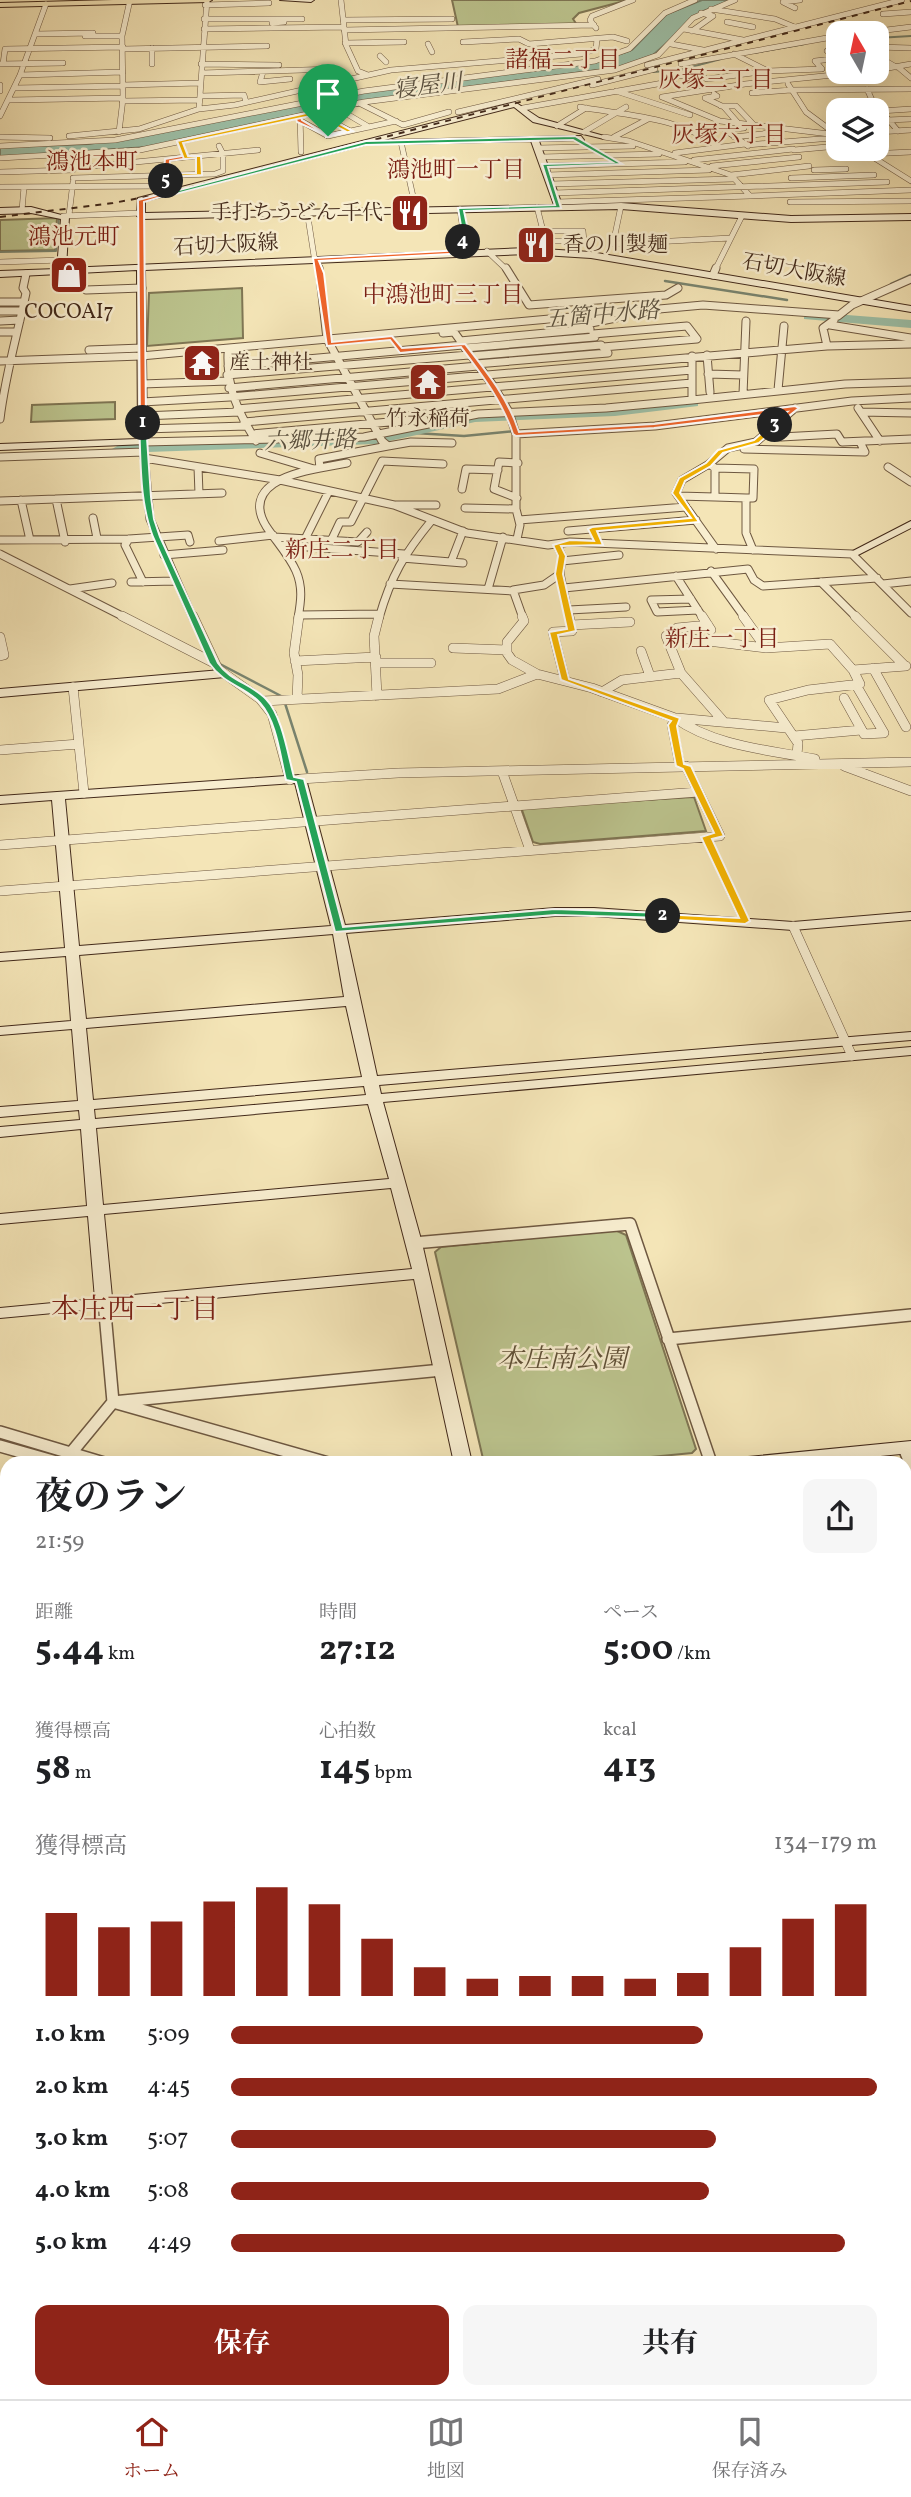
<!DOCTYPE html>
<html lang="ja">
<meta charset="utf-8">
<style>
body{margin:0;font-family:Vollkorn,"Noto Serif JP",serif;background:#f6f6f6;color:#202124;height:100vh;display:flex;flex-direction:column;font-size:26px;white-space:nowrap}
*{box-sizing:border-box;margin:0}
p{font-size:23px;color:#757577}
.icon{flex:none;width:38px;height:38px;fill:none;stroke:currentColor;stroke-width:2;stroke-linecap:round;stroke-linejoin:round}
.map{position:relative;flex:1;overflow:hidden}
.sheet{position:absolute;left:0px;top:1456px;width:912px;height:943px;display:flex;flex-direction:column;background:#fff;border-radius:21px 21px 0 0;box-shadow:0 7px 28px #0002}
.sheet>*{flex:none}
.needle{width:46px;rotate:351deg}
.controls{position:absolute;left:826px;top:21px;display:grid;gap:14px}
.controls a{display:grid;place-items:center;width:63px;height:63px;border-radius:14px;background:#fff;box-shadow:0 7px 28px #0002;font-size:35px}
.pin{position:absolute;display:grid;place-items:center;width:60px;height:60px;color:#fff;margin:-72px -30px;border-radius:50% 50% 50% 0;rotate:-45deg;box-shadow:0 0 7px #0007}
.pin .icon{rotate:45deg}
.km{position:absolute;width:35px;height:35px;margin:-18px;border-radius:50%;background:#222;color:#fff;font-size:19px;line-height:35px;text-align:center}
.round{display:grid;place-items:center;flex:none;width:74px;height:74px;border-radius:14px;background:#f6f6f6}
.headline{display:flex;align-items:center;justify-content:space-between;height:119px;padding:0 35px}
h1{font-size:38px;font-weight:700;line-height:52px}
.stats{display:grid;grid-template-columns:repeat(3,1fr);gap:10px;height:119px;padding:7px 35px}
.stats div{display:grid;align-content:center}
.stats b{font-size:35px;font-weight:700}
.stats small{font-size:19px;font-weight:400}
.stats p{font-size:19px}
.chart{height:196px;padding:14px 35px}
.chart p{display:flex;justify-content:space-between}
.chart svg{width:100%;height:126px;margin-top:7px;stroke:#8f2418;stroke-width:6}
.action{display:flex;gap:14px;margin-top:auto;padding:14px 35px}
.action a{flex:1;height:80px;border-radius:14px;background:#8f2418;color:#fff;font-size:28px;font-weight:700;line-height:80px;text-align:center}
.action a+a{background:#f6f6f6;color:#202124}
ul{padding:0 35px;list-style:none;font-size:23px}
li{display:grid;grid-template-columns:112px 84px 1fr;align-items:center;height:52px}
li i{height:18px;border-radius:9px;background:#8f2418}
.dock{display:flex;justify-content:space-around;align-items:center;height:98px;border-top:2px solid #e0e0e0;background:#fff;font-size:19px;color:#757577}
.dock a{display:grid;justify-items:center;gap:4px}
.dock .selected{color:#8f2418}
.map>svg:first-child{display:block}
.green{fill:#bcc48e;stroke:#7f7654;stroke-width:2}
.water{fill:#9dc0a8;stroke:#79846f;stroke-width:2}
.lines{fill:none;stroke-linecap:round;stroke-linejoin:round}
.stream-far1{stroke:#79846f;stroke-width:2}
.stream{stroke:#79846f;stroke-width:2.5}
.river{fill:#9dc0a8;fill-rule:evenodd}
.street-far4-casing{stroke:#6e5841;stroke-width:6}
.street-far3-casing{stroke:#6e5841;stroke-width:9}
.street-far2-casing{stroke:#6e5841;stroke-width:10}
.street-far1-casing{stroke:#6e5841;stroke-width:14}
.street-casing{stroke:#6e5841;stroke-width:18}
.secondary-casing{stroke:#42291a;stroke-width:2}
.primary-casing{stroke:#42291a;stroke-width:2}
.highway-casing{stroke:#42291a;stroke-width:3}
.street-far4{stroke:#f8eed0;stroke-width:5}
.street-far3{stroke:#f8eed0;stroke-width:7}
.street-far2{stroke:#f8eed0;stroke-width:9}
.street-far1{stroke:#f8eed0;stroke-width:11}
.street{stroke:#f8eed0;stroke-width:15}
.secondary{fill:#f8eed0;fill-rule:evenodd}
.primary{fill:#f4e5b7;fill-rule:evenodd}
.highway{fill:#f4e5b7;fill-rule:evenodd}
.rail{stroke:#42291a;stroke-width:2;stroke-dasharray:6 6;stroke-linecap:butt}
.highway-bridge-casing{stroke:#42291a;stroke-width:29;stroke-linecap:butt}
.highway-bridge{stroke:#f4e5b7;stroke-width:26}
.split-1{fill:#f0652b;stroke:#fff;stroke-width:2}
.split-2{fill:#22a559;stroke:#fff;stroke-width:2}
.split-3{fill:#f5b400;stroke:#fff;stroke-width:2}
.split-4{fill:#f0652b;stroke:#fff;stroke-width:2}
.split-5{fill:#22a559;stroke:#fff;stroke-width:2}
.split-6{fill:#f5b400;stroke:#fff;stroke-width:2}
.labels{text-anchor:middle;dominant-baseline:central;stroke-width:5;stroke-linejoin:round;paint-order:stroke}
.far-poi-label{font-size:21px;fill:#42291a;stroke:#f8eed0;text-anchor:start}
.far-street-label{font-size:21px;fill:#42291a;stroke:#f8eed0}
.far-neighbourhood-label{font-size:23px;fill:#7a1f14;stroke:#f8eed0}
.far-water-label{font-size:23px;font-style:italic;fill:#594f3e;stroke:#f8eed0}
.park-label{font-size:26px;font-style:italic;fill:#605037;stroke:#f8eed0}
.neighbourhood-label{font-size:28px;fill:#7a1f14;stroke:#f8eed0}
</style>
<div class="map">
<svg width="911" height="2399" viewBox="0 0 911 2399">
<rect width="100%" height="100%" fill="#f4e5b7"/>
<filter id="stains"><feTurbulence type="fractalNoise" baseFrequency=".00286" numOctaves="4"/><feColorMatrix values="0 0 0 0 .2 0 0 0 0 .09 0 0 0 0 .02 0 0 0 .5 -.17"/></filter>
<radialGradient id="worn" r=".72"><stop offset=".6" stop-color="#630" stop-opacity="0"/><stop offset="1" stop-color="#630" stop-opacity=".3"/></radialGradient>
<path class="green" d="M452 0H628L579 13 573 19 577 25 458 27Z
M57 218 55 250 0 251V220Z
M242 288 243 338 147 346 149 293Z
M115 402V419L31 422 32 405Z
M694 797 706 831 540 844 533 842 522 810 526 807Z
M615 1230 626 1235 696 1449 692 1453 589 1463H484L435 1252 441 1247Z"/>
<path class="water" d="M702 0H733L703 11 653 55 620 67 422 93 147 147 0 157V147L89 144 350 94 603 60 632 50 667 14Z"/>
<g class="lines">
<path class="stream-far1" d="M877 38 911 36
M754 53 805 44
M653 72 680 70 721 59
M0 252 56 251 59 218"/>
<path class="stream" d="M665 281 787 300
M891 284 911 275
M415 433 464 436 515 431
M218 663 283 697 307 772"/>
<path class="river" d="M809 312 911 320V328L804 319V313Z
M693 399 698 400V406L615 416 475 422 376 444 119 453 112 449 119 445 376 436 475 414 615 408Z"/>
<g class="street-far4-casing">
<path id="street-far4" d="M341 0 346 45 358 71 368 75
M205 5 269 3
M795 8 783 2 800 0
M711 9 775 19 797 28
M883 14 911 12
M204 19H272
M343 20 452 19
M284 22 272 23V19H302
M727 22 753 27
M596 28 590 20 592 16 633 0
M204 29 343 27
M684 29 743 40
M344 30 594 25
M692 31 713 16 701 13
M862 33 911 27
M36 34 93 33
M85 36H122
M463 42 519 39 529 44 613 37 627 41
M345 43 404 42
M428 44 432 52
M671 44 703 50
M877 47 911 48
M152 48V64
M123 49 267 46
M734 54 768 71
M380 56 386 62
M877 56 896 67
M0 64 63 63
M3 64 5 49 123 47
M201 64 279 65
M681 64 838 36
M647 65 902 0
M898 67 911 78
M877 70 911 64
M263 72 260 82 290 79
M202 73 335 69
M20 75 123 72
M788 84 806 112 833 132
M0 85V91
M123 85 200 83
M592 85 655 69
M15 88 123 86
M867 89 872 100 898 131
M791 90 911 89
M616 91 690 115
M752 93 791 90
M714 94 717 96 705 98 724 107 738 123
M200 96 244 95 246 102
M662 97 745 84 863 72
M662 97 720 121 838 135
M10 100 123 98
M122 101 199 100
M359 103 403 125 449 112
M721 106H736L753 124
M580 107C624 115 682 117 717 147
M337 108 369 127
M523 108 674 81 671 77 695 74 707 79 768 71 822 69 815 61 832 59 830 57 833 56 827 51 838 48
M199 109 207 0
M880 111 911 109
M458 112 598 79
M316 113 350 131
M0 116 20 75 46 4
M300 116 301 152
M299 120 328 136 396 121
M888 120 911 119
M557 126 586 108
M744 128 725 130 748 146
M119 132 123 99 122 36 130 0
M584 132 626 107
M877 132 911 130
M69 136 139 129 199 109 235 105 391 70 581 54 596 49 597 39
M0 137 50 138
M614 137 648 119
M734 137 770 133 783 141
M401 142 416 210
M747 145 832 138
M0 146 115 140 364 91 595 61 629 49 665 13 695 0
M538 148 633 146
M860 149 911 181
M794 150 838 146
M675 153 745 144
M868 154 911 152
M541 157 659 154
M0 158 140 150 364 102 615 70 658 55 693 18 735 0
M694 160 793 149
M544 166 685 162
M712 166 799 157
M74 168 258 150
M814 170 846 169
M0 172 73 170
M547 175 709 170
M731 175 809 166
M73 178 215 174 223 171V154L219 146
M791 178 874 175
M551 184 733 179
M0 187 165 186
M554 193 887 182
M750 196 911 190
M557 202 750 196 731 175 629 141 604 137
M790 202 911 201
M621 206 613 244 731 238 742 216
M537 207 544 235
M460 209 466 252
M22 210 24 187
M307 211 314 256 320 270
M69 215 73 182
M63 216 141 213V268
M543 231H583L584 241H546
M487 251 507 270
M0 262 62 260
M715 270 731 238"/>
</g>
<g class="street-far3-casing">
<path id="street-far3" d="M506 268 529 305 666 295 678 288
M713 275 716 268
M86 290 142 288
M0 302H24
M0 311H23
M838 316 852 305 911 279
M0 321 20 320
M566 323 586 324 616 318
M830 325 911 338
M0 332H17
M443 333 454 332 494 387 509 412 516 434V509L520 525 517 539
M593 334 687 326 697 339 603 347
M460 341 590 329
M827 346 823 328 834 320
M465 348 595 337
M89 350 142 348
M239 353 228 354C227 389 238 412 256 441
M707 355 710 392
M471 356 601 345
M0 361 141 356 703 305 839 315
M476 364 608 353
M228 366 463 345
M708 374 743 375
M227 375 469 355
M142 384 228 381
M229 388 478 366
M778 390 784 326
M743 394 746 321
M692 400 845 384 911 382
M142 402 230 397 827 346 911 344
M858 408 880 441
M237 409 692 370
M861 412 911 413
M143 416 239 412
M0 419C5 376 17 336 26 293L23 288 26 274
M244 422 692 383
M143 429 247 426
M252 434 424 419
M516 434 655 426 852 401 911 398
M765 434 781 437 837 434 842 442 911 439
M388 446 411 442 452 443
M744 449 865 452 860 442
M260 453 314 469
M0 457 144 452
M144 458 280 480 394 505 467 533 548 545 570 542 852 554 911 613
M709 464 682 480 676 493 716 549
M198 467 199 494
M888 467 911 482
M320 468 347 463
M715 468 754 469 753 498H746
M462 489 466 469 498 470
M678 496 715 497
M517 498 494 489 499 462 518 463
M56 499 65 542
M21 500 30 540
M0 501 222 493
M396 505H436
M465 508 516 509
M93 518 97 538
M519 520 686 507
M568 531 696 520
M274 537 358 542 367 532
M129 539 125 545 143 582
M305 539 329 491
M0 540 129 539 188 535 190 542
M219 541 273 535
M331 541 340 522H351L382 461 443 464
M280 545 404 554
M557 545 562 556 560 574 569 618
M753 550 746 533V498L715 497V468L709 464 728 448 756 442 795 408
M0 554 126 618
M164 555 223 550
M402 558 463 563
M562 561 619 555
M451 562 463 531
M711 571 745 618
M676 576 703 618
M131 582 175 581
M821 582 857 618
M390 584 513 591
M883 584 911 581
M564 588 748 569 754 580 763 586 877 578
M70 589 112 583
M488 589 503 537
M691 599 651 600 657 612 698 610
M569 610 626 607
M300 615 380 614
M193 618 150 519 143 442 364 437 478 414 606 408 692 400V356
M298 618C301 601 303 587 296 571 289 555 275 540 266 526 242 486 292 473 320 468L319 459 388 446 382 441 327 339 319 268
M379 618C391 576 404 554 432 520
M523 618 513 590 544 585 560 574"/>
</g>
<g class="street-far2-casing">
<path id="street-far2" d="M122 616 214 663
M193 616 218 669 260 699 272 714 290 780
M522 616 524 621 507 642V653L512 660 537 674 592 688 675 718C714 746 769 750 815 759
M702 616 711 630
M743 616 766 648 830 644 853 670 860 684 808 690 769 700 798 743 797 755
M855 616 905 666
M571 625 630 622
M677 628 708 625
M0 637 4 655 0 656
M453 648 507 650
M641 651 650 676
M295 661 376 657
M377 663H431
M873 668 906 727
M853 670 906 666
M565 680 553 632 572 631 569 616
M73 687 84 793
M602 692 622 680 681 673
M377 696 374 636 379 616
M844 698 864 734 884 733 856 685
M297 699 298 675 294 653 299 616
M263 701 498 689 537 674
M677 718 786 728
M677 720 672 725 680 766
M724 722 681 673 666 636 766 648
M794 736 861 730
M0 750 79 744
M844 766 911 791
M502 771 530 850
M300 779 398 773 911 762
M706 837 745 921
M0 845 698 792
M0 891 720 836 686 766
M793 926 852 1056"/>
</g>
<g class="street-far1-casing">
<path id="street-far1" d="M414 1243 630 1224 711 1463
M104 1302 113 1402 442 1370
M668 1339 911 1315
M0 1432 104 1463
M0 1446 60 1463
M904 1448 911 1465
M71 1453 113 1402 328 1463
M905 1580 911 1579"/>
</g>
<g class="street-casing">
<path id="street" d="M905 1665 911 1681
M905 1712 911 1711
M907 1793V1814L911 1824
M905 1943 911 1961
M905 2190 911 2189
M2 2399 4 2377"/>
</g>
<g class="secondary-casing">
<path id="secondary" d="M280 0H314L311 2Z
M515 102 539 118 608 137 604 139 533 122 514 107 145 201V213L554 205 531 141 393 144 389 142 393 140 581 136 584 140 539 141 562 205 621 203 791 216 911 214V220L791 222 621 209 141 219 137 216 138 198Z
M31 207 69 217 66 268 527 248 591 252 911 306V312L591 258 527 254 145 270 147 444 0 450V444L138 439 137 270 0 277V271L57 269 61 219 31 213 0 214V208Z
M911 521V528L856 556 847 554Z
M221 670 225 671V677L0 697V689Z
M300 775 306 779 345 925 555 908H594L793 922 911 912V920L793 930 594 916H555L346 933 377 1076 911 1032V1040L379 1085 381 1094 911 1047V1055L383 1102 422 1243 472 1463H454L414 1279 0 1318V1308L95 1299 88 1216 0 1224V1214L87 1206 81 1129 0 1137V1127L80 1120 79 1110 0 1117V1107L78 1101 72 1029 0 1035V1027L71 1021 66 956 0 961V953L65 948 52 800 0 804V796ZM295 783 331 926 79 946 65 799ZM333 934 344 997 86 1019 79 955ZM346 1006 362 1077 93 1100 86 1028ZM364 1086 366 1095 95 1119 94 1109ZM368 1104 389 1179 103 1205 96 1128ZM391 1188 412 1269 112 1297 104 1214Z
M911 1441V1453L809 1463H739L742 1459 748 1457Z
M7 1573V1587L0 1588V1574Z
M905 1784 911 1786V1803L905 1801Z
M7 2038V2056L0 2057V2039Z
M700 2392H725L728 2399H703Z"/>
</g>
<g class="primary-casing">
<path id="primary" d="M113 0H212L208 2 0 7V3Z"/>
</g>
<g class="highway-casing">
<path id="highway" d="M905 2229H911V2255H905Z
M905 2260H911V2286H905Z
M911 2287V2337L905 2338V2288Z
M7 2328V2356L0 2357V2329Z
M19 2392H93L90 2399H16Z
M217 2392H291L288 2399H214Z
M355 2392H414L411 2399H352Z
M430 2392H495L492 2399H427Z"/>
</g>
<use href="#street-far4" class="street-far4"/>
<use href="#street-far3" class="street-far3"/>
<use href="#street-far2" class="street-far2"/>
<use href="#street-far1" class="street-far1"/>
<use href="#street" class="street"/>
<use href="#secondary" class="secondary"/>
<use href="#primary" class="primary"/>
<use href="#highway" class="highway"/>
<path class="rail" d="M0 217 113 203 172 192 911 1"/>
<g class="highway-bridge-casing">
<path id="highway-bridge" d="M0 2359 7 2358
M0 2379 7 2378"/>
</g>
<use href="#highway-bridge" class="highway-bridge"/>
</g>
<path class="split-1" d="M300 115 302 120 330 137 297 122 296 119 183 143 189 158 170 161 167 195 144 202 146 423 140 425 138 200 162 194 165 159 182 156 177 141Z"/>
<path class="split-2" d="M143 421 146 423 151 497 154 519 160 537 218 663C230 681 252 684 266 699 282 715 288 755 294 777L304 779 343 927 555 909 663 913 666 914V918L555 915 335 932 296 782 286 780C280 756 277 722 260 703 245 686 225 686 209 663L153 537C139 501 141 461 139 423Z"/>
<path class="split-3" d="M773 423 779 425 759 443 723 453 711 466 685 481 680 493 699 522 597 531 603 545 561 546 566 556 563 574 576 631 558 635 569 679 680 718 677 726 684 764 691 766 724 836 712 839 750 921 745 924 663 919 659 918V914L739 918 701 837 714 833 683 769 676 766 668 725 671 721 561 680 549 632 567 629 555 574 558 556 553 545 570 540 594 541 588 529 592 527 691 518 672 493 679 478 706 463 718 450 754 440Z"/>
<path class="split-4" d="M463 240 466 242 468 253 319 261 324 273 332 342 392 336 402 348 465 344C487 372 508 398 519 432L654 424 795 406 799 408 775 427 773 423 787 412 654 428 516 436 513 434C502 401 482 375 461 347L400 353 390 340 327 346 313 258 462 250 460 242Z"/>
<path class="split-5" d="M575 136 622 164 548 167 561 208 464 211 470 239 463 244 460 242 463 238 458 208 555 205 542 164 612 162 573 140 366 145 164 197 162 195 163 180 168 181V193L366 141Z"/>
<path class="split-6" d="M316 111 353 131 326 137V135L345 131 315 115 183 143 188 156H201L202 175 169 177 168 183 163 181 164 174 196 173V158L184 159 177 141Z"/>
<defs>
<g id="restaurant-square" transform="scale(2.0125)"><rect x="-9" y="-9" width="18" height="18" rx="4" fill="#8f2418" stroke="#f8eed0"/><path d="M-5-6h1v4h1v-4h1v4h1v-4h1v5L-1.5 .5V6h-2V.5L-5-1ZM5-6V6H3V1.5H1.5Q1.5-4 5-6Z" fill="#fff"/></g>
<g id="shop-square" transform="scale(2.0125)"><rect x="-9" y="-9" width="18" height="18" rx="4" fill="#8f2418" stroke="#f8eed0"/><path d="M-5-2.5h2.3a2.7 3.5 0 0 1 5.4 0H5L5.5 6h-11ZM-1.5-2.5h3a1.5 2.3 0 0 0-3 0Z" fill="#fff"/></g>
<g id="temple-square" transform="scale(2.0125)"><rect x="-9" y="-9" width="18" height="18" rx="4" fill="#8f2418" stroke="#f8eed0"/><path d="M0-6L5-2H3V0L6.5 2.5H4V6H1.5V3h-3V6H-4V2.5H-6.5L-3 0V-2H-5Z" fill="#fff"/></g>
</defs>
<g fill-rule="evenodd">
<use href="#restaurant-square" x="410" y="213"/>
<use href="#restaurant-square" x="536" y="245"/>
<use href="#shop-square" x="69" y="275"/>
<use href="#temple-square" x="202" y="363"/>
<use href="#temple-square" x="428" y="382"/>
</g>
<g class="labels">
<g class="far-poi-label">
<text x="383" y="213" text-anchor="end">手打ちうどん 千代</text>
<text x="563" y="245">香の川製麺</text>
<text x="69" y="312" text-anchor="middle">COCOAI7</text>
<text x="229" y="363">産土神社</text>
<text x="428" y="419" text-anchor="middle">竹永稲荷</text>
</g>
<g class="far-street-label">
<text transform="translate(226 246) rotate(-3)">石切大阪線</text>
<text transform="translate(794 271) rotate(10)">石切大阪線</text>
</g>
<g class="far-neighbourhood-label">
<text x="563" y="61">諸福二丁目</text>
<text x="716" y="81">灰塚三丁目</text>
<text x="729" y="136">灰塚六丁目</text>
<text x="92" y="163">鴻池本町</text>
<text x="456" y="171">鴻池町一丁目</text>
<text x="74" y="238">鴻池元町</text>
<text x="443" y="296">中鴻池町三丁目</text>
<text x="342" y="551">新庄二丁目</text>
<text x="722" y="640">新庄一丁目</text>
</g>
<g class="far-water-label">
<text transform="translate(428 87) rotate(-7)">寝屋川</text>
<text transform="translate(602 316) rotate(-5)">五箇中水路</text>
<text transform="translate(310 442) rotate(-2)">六郷井路</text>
</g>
<g class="park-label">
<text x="562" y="1360">本庄南公園</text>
</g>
<g class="neighbourhood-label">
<text x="135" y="1310">本庄西一丁目</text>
</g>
</g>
<rect width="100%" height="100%" filter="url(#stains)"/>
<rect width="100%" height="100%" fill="url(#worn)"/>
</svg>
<div class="controls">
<a><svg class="needle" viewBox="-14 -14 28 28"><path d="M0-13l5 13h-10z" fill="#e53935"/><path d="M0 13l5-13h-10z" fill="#757577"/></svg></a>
<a><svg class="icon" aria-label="layers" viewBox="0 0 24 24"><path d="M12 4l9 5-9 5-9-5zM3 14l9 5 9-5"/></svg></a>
</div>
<div class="pin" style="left:328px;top:136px;background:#1e9e55"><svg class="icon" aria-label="arrive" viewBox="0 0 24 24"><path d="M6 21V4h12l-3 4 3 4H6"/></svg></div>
<b class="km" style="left:143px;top:423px">1</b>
<b class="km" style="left:663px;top:916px">2</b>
<b class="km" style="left:775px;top:425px">3</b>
<b class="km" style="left:463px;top:242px">4</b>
<b class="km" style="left:166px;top:181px">5</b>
<section class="sheet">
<div class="headline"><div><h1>夜のラン</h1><p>21:59</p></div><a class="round"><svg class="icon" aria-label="share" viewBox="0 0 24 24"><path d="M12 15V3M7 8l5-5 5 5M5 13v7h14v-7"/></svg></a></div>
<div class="stats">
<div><p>距離</p><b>5.44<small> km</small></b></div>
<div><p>時間</p><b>27:12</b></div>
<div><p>ペース</p><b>5:00<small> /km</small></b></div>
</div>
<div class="stats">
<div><p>獲得標高</p><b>58<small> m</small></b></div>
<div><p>心拍数</p><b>145<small> bpm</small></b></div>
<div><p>kcal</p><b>413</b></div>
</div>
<div class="chart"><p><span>獲得標高</span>134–179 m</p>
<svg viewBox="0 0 160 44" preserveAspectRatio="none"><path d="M5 44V15M15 44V20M25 44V18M35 44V11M45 44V6M55 44V12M65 44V24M75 44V34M85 44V38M95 44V37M105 44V37M115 44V38M125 44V36M135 44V27M145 44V17M155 44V12"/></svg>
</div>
<ul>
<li><b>1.0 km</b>5:09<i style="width:73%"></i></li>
<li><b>2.0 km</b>4:45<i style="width:100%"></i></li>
<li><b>3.0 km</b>5:07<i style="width:75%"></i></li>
<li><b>4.0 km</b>5:08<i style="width:74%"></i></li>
<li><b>5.0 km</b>4:49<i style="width:95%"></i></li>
</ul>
<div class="action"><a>保存</a><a>共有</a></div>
</section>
</div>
<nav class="dock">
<a class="selected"><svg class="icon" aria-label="home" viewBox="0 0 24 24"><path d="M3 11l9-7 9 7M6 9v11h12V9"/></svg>ホーム</a>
<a><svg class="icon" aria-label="map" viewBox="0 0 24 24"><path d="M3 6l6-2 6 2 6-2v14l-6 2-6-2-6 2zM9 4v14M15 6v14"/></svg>地図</a>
<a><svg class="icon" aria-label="saved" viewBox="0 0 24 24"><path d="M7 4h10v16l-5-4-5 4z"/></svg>保存済み</a>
</nav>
